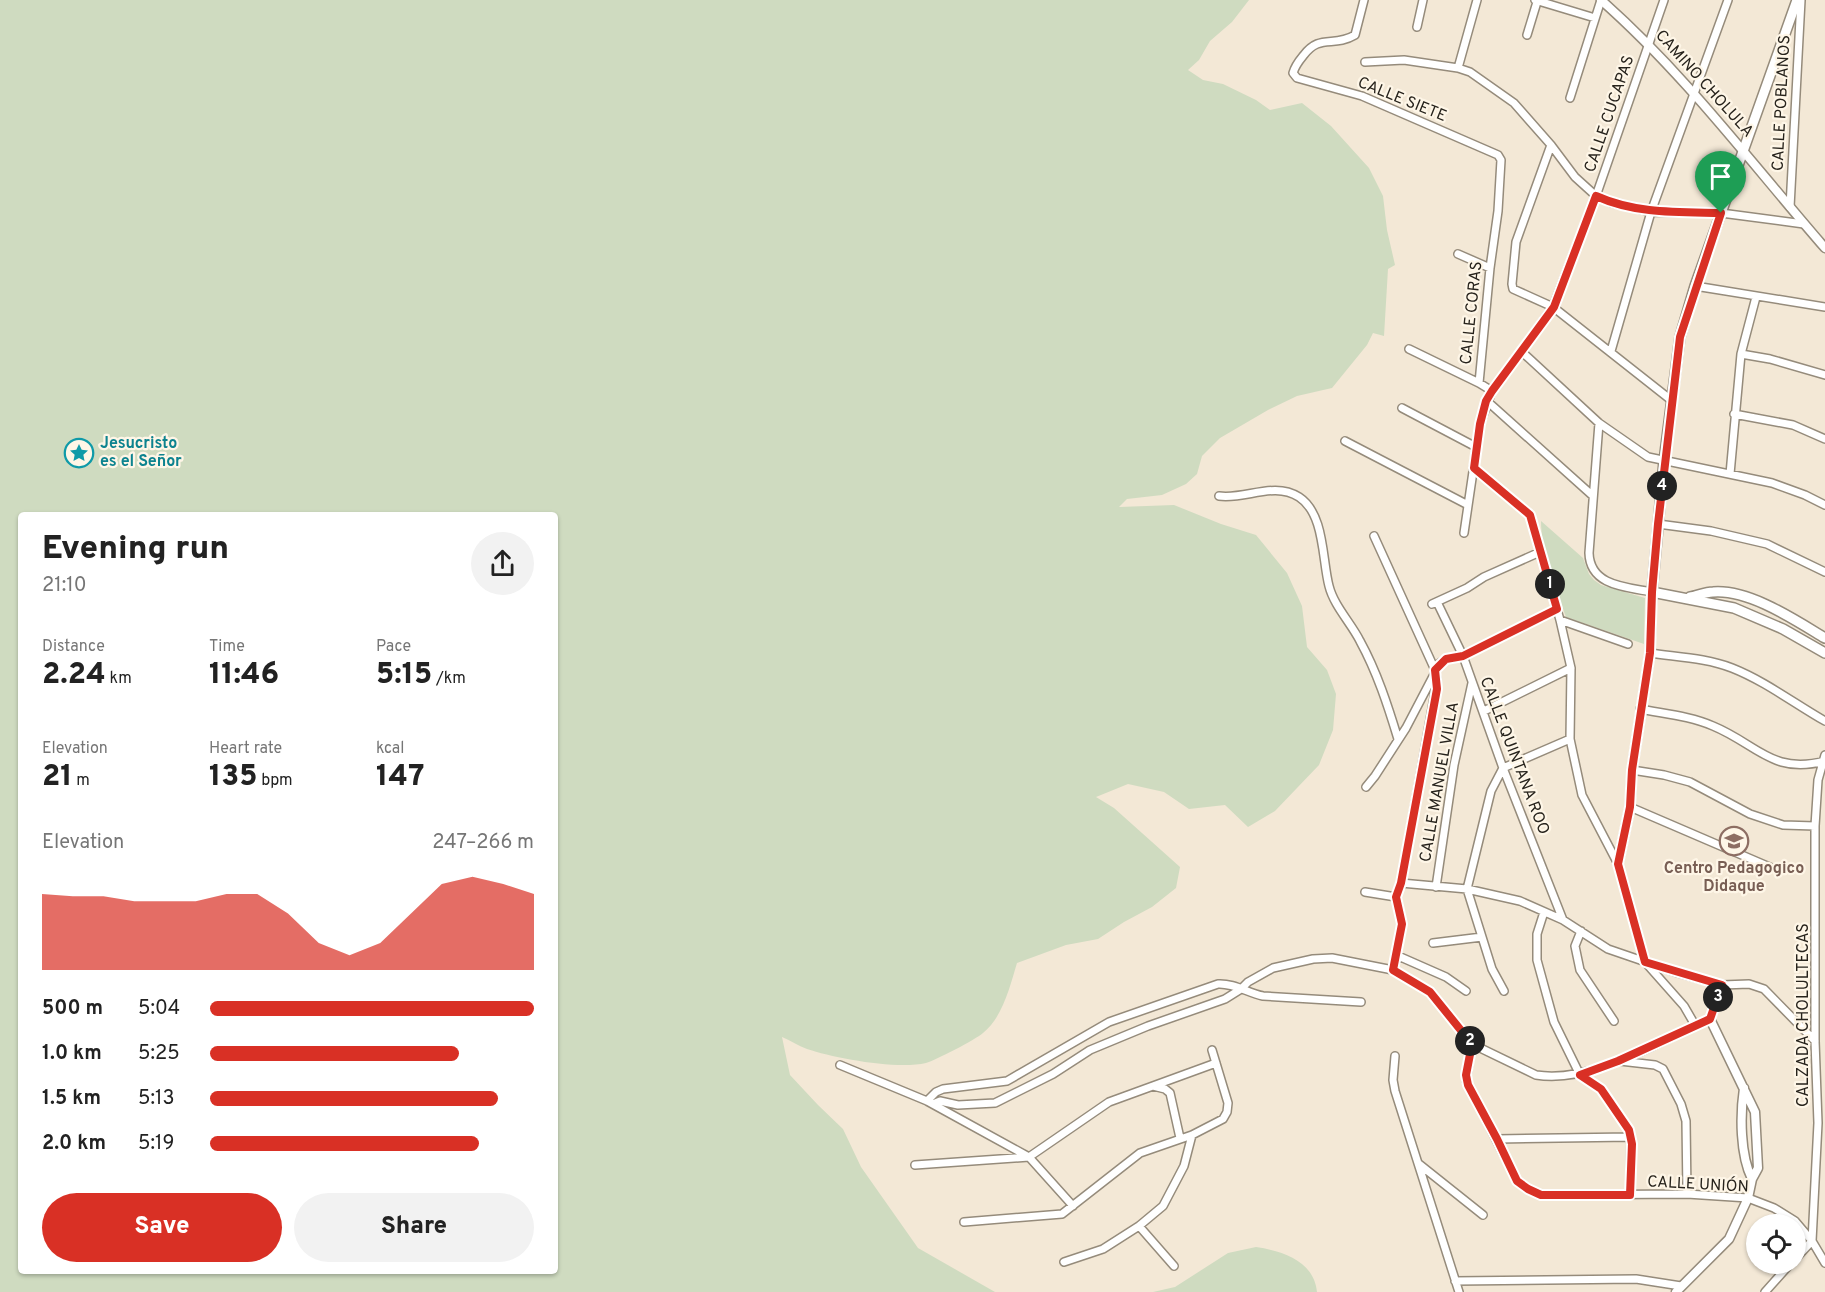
<!DOCTYPE html>
<meta charset="utf-8">
<style>
body{margin:0;font-family:Overpass,sans-serif;background:#f2f2f2;color:#222;height:100vh;display:flex;flex-direction:column;font-size:22px;white-space:nowrap}
*{box-sizing:border-box;margin:0}
p{font-size:20px;color:#767676}
.icon{flex:none;width:33px;height:33px;fill:none;stroke:currentColor;stroke-width:2;stroke-linecap:round;stroke-linejoin:round}
.map{position:relative;flex:1;overflow:hidden}
.side{position:absolute;left:18px;top:512px;width:540px;height:762px;display:flex;flex-direction:column;background:#fff;border-radius:6px;box-shadow:0 2px 4px #0004}
.side>*{flex:none}
.tools{position:absolute;left:1746px;top:1214px;display:grid;gap:12px}
.tools a{display:grid;place-items:center;width:60px;height:60px;border-radius:50%;background:#fff;box-shadow:0 2px 4px #0004;font-size:30px}
.pin{position:absolute;display:grid;place-items:center;width:51px;height:51px;color:#fff;margin:-62px -26px;border-radius:50% 50% 50% 0;rotate:-45deg;box-shadow:0 0 6px #0007}
.pin .icon{rotate:45deg}
.km{position:absolute;width:30px;height:30px;margin:-15px;border-radius:50%;background:#222;color:#fff;font-size:16px;line-height:30px;text-align:center}
.round{display:grid;place-items:center;flex:none;width:63px;height:63px;border-radius:32px;background:#f2f2f2}
.headline{display:flex;align-items:center;justify-content:space-between;height:102px;padding:0 24px}
h1{font-size:33px;font-weight:800;line-height:45px}
.metrics{display:grid;grid-template-columns:repeat(3,1fr);gap:9px;height:102px;padding:6px 24px}
.metrics div{display:grid;align-content:center}
.metrics b{font-size:30px;font-weight:800}
.metrics small{font-size:16px;font-weight:400}
.metrics p{font-size:16px}
.chart{height:168px;padding:12px 24px}
.chart p{display:flex;justify-content:space-between}
.chart svg{width:100%;height:108px;margin-top:6px;fill:#d93025;opacity:.7}
.primary-button{display:flex;gap:12px;margin-top:auto;padding:12px 24px}
.primary-button a{flex:1;height:69px;border-radius:36px;background:#d93025;color:#fff;font-size:24px;font-weight:800;line-height:69px;text-align:center}
.primary-button a+a{background:#f2f2f2;color:#222}
ul{padding:0 24px;list-style:none;font-size:20px}
li{display:grid;grid-template-columns:96px 72px 1fr;align-items:center;height:45px}
li i{height:15px;border-radius:8px;background:#d93025}
.map>svg:first-child{display:block}
.green{fill:#cfdbc0;fill-rule:evenodd}
.lines{fill:none;stroke-linecap:round;stroke-linejoin:round}
.minor-casing{stroke:#958b7b;stroke-width:10}
.tertiary-casing{stroke:#958b7b;stroke-width:11}
.secondary-casing{stroke:#958b7b;stroke-width:12}
.minor{stroke:#fff;stroke-width:7}
.tertiary{stroke:#fff;stroke-width:8}
.secondary{stroke:#fff;stroke-width:9}
.route-casing{stroke:#fff;stroke-width:12}
.route{stroke:#d93025;stroke-width:8}
.labels{text-anchor:middle;dominant-baseline:central;stroke-width:4.5;stroke-linejoin:round;paint-order:stroke}
.street-label{font-size:16px;fill:#27231c;stroke:#fef6e7}
.culture-label{font-size:16px;font-weight:bold;fill:#0d838f;stroke:#fef6e7;text-anchor:start}
.education-label{font-size:16px;font-weight:bold;fill:#785e54;stroke:#fef6e7}
</style>
<div class="map">
<svg width="1825" height="1292" viewBox="0 0 1825 1292">
<rect width="100%" height="100%" fill="#f3e8d6"/>
<path class="green" d="M0 0H1249L1232 22 1210 41 1199 60 1188 70 1203 80 1223 84 1256 100 1270 110 1302 103 1331 126 1369 168 1383 196 1387 230 1395 265 1388 269 1384 336 1373 333 1367 345 1332 388 1297 396 1268 410 1220 438 1202 456 1197 474 1186 484 1162 495 1127 499 1119 507 1174 505 1221 524 1256 535 1287 573 1302 606 1307 647 1327 670 1336 694 1333 730 1319 765 1275 811 1248 827 1225 805 1189 809 1164 792 1128 784 1096 797 1114 808 1180 867 1176 888 1152 907 1124 922 1098 939 1066 945 1017 963C1010 986 1003 1017 983 1033 975 1040 936 1060 926 1063 897 1070 834 1058 807 1049 798 1046 790 1040 782 1037L790 1075 818 1105 843 1129 861 1167 918 1248 995 1292H0ZM555 514V1270H21V514Z
M1541 521 1583 558 1589 574 1594 580 1601 585 1645 598 1644 644 1566 617C1556 588 1541 551 1541 521Z
M1256 1247C1283 1251 1314 1261 1317 1292H1153L1175 1287 1228 1253Z"/>
<g class="lines">
<g class="minor-casing">
<path id="minor" d="M1364 0 1355 35C1333 48 1320 33 1303 56 1298 62 1295 66 1293 73L1297 78 1362 96 1498 155 1501 160 1498 211 1490 268 1479 383 1492 391 1480 424 1464 533
M1535 0 1595 18
M1417 27 1423 0
M1527 35 1537 2
M1365 62 1404 60 1458 68 1470 72 1514 103 1551 145 1575 177 1596 196 1612 203 1651 212 1721 213 1804 224
M1458 68 1477 0
M1570 98 1601 0
M1551 145 1516 242 1512 284 1513 289 1553 307 1671 400
M1790 207 1801 0
M1458 254 1490 268
M1695 286 1825 307
M1409 349 1479 383
M1521 351 1599 423 1648 457 1772 483 1805 495 1825 505
M1611 351 1651 212 1728 0
M1741 354 1770 359 1825 375
M1492 391 1553 307 1596 196 1664 0
M1487 401 1593 496
M1402 408 1476 447
M1734 414 1793 425 1825 439
M1599 423 1589 553C1590 586 1626 587 1652 592
M1345 441 1468 505
M1474 468 1530 515 1560 620 1571 668 1570 739 1582 795 1618 864 1645 962 1684 1006 1695 1025
M1730 474 1741 354 1756 297
M1219 496C1245 500 1274 481 1299 497 1325 514 1322 560 1329 586 1334 606 1351 623 1360 641 1377 672 1388 706 1398 739
M1658 524 1711 531 1767 544 1825 572
M1374 536 1435 670 1437 681 1401 883 1396 897 1402 924 1393 970
M1437 602 1463 656 1503 768 1563 920
M1432 604 1467 588 1484 577 1540 552
M1560 620 1628 644
M1650 653C1677 657 1707 658 1732 668 1765 681 1795 704 1825 721
M1640 709C1665 714 1690 716 1713 726 1757 744 1772 775 1825 761
M1484 711 1571 668
M1632 770 1664 775 1690 782 1750 814 1783 825 1815 826
M1366 787 1375 776 1406 728 1440 663 1446 659 1463 656 1557 609
M1630 807 1772 868
M1401 883 1467 889 1520 901 1563 920 1608 949 1678 973 1722 985 1749 984 1764 989 1815 1041
M1436 887 1454 765 1472 683
M1365 892 1396 897
M1544 912 1537 934V960L1554 1022 1580 1075 1601 1089 1629 1130 1631 1144 1630 1195
M1581 931 1575 946 1580 970 1614 1021
M1433 943 1482 937
M1396 955 1446 977 1466 991
M1504 991 1492 969 1467 889 1491 791 1503 768 1570 739
M1472 1044 1466 1080 1517 1181 1528 1189 1541 1195 1687 1194 1748 1198 1774 1208 1795 1221 1812 1241 1825 1263
M1395 1056 1393 1080 1395 1091 1459 1292
M1620 1061 1655 1065 1663 1069 1681 1104 1686 1121 1687 1194
M840 1065 927 1101 1029 1157 1073 1206
M1153 1086 1165 1089 1170 1093 1180 1138
M927 1101 936 1092 943 1089 1007 1081 1109 1022 1218 984C1234 983 1248 993 1263 996L1361 1002
M933 1104 940 1101 958 1105 995 1103 1053 1074 1090 1050 1148 1026 1225 999 1241 989 1248 982 1273 968 1313 959 1332 958 1393 970 1430 992 1472 1044 1536 1075C1593 1084 1658 1041 1710 1019L1722 985
M1497 1139 1631 1137
M1419 1164 1483 1215
M915 1165 1029 1157 1109 1102 1216 1063
M964 1222 1062 1214 1140 1153 1192 1135 1223 1119 1227 1112 1228 1103 1212 1050
M1139 1226 1174 1266
M1796 1258 1812 1241 1818 1123 1815 1041V826L1818 780 1825 755
M1064 1262 1103 1249 1139 1226 1163 1206 1184 1166 1192 1135
M1455 1281 1636 1279 1681 1286
M1765 1292 1791 1263"/>
</g>
<g class="tertiary-casing">
<path id="tertiary" d="M1601 0C1685 74 1752 164 1825 248
M1618 864 1630 807 1632 770 1650 653 1652 592
M1744 1088C1740 1115 1740 1155 1752 1179
M1676 1292 1729 1239 1748 1198 1752 1179 1758 1168 1755 1112 1710 1019"/>
</g>
<g class="secondary-casing">
<path id="secondary" d="M1797 0 1695 286 1680 337 1664 461 1652 592 1734 608 1783 629 1825 653
M1690 597C1697 596 1705 592 1713 592 1749 589 1795 620 1825 638"/>
</g>
<use href="#minor" class="minor"/>
<use href="#tertiary" class="tertiary"/>
<use href="#secondary" class="secondary"/>
</g>
<g class="lines">
<g class="route-casing">
<path id="route" d="M1596 196C1636 214 1678 212 1721 213L1680 337 1658 524 1652 592 1650 653 1632 770 1630 807 1618 864 1645 962 1722 985 1710 1019 1618 1061 1580 1075 1601 1089 1629 1130 1632 1144 1630 1195H1541L1528 1189 1517 1181 1497 1139 1468 1085 1466 1075 1472 1044 1430 992 1393 970 1402 924 1396 897 1401 883 1437 689 1435 670 1446 659 1463 656 1557 609 1530 515 1474 468 1480 424 1486 401 1492 391 1554 307Z"/>
</g>
<use href="#route" class="route"/>
</g>
<defs>
<g id="sight-ring" transform="scale(1.5)"><circle r="9.5" fill="#fef6e7" stroke="#0f9aa8" stroke-width="1.5"/><path d="M0-6L1.8-2.2L6-1.7L2.9 1.2L3.7 5.4L0 3.3L-3.7 5.4L-2.9 1.2L-6-1.7L-1.8-2.2Z" fill="#0f9aa8"/></g>
<g id="school-ring" transform="scale(1.5)"><circle r="9.5" fill="#fef6e7" stroke="#8d6e63" stroke-width="1.5"/><path d="M0-5L7-2L0 1L-7-2ZM-4 1L0 2.5L4 1V4Q0 6-4 4Z" fill="#8d6e63"/></g>
</defs>
<g fill-rule="evenodd">
<use href="#sight-ring" x="79" y="453"/>
<use href="#school-ring" x="1734" y="841"/>
</g>
<g class="labels">
<g class="street-label">
<text transform="translate(1704 84) rotate(48)">CAMINO CHOLULA</text>
<text transform="translate(1402 100) rotate(22)">CALLE SIETE</text>
<text transform="translate(1782 103) rotate(-87)">CALLE POBLANOS</text>
<text transform="translate(1610 114) rotate(-71)">CALLE CUCAPAS</text>
<text transform="translate(1472 313) rotate(-84)">CALLE CORAS</text>
<text transform="translate(1514 756) rotate(69)">CALLE QUINTANA ROO</text>
<text transform="translate(1440 782) rotate(-80)">CALLE MANUEL VILLA</text>
<text transform="translate(1804 1015) rotate(-90)">CALZADA CHOLULTECAS</text>
<text transform="translate(1698 1185) rotate(3)">CALLE UNIÓN</text>
</g>
<g class="culture-label">
<text x="100" y="444">Jesucristo<tspan x="100" dy="18">es el Señor</tspan></text>
</g>
<g class="education-label">
<text x="1734" y="869">Centro Pedagogico<tspan x="1734" dy="18">Didaque</tspan></text>
</g>
</g>
</svg>
<div class="tools">
<a><svg class="icon" aria-label="locate" viewBox="0 0 24 24"><circle cx="12" cy="12" r="6"/><path d="M12 2v4M12 18v4M2 12h4M18 12h4"/></svg></a>
</div>
<div class="pin" style="left:1721px;top:213px;background:#1e9e55"><svg class="icon" aria-label="arrive" viewBox="0 0 24 24"><path d="M6 21V4h12l-3 4 3 4H6"/></svg></div>
<b class="km" style="left:1550px;top:584px">1</b>
<b class="km" style="left:1470px;top:1041px">2</b>
<b class="km" style="left:1718px;top:997px">3</b>
<b class="km" style="left:1662px;top:486px">4</b>
<section class="side">
<div class="headline"><div><h1>Evening run</h1><p>21:10</p></div><a class="round"><svg class="icon" aria-label="share" viewBox="0 0 24 24"><path d="M12 15V3M7 8l5-5 5 5M5 13v7h14v-7"/></svg></a></div>
<div class="metrics">
<div><p>Distance</p><b>2.24<small> km</small></b></div>
<div><p>Time</p><b>11:46</b></div>
<div><p>Pace</p><b>5:15<small> /km</small></b></div>
</div>
<div class="metrics">
<div><p>Elevation</p><b>21<small> m</small></b></div>
<div><p>Heart rate</p><b>135<small> bpm</small></b></div>
<div><p>kcal</p><b>147</b></div>
</div>
<div class="chart"><p><span>Elevation</span>247–266 m</p>
<svg viewBox="0 0 160 44" preserveAspectRatio="none"><path d="M0 44V13L10 14L20 14L30 16L40 16L50 16L60 13L70 13L80 21L90 33L100 38L110 33L120 21L130 9L140 6L150 9L160 13V44z"/></svg>
</div>
<ul>
<li><b>500 m</b>5:04<i style="width:100%"></i></li>
<li><b>1.0 km</b>5:25<i style="width:77%"></i></li>
<li><b>1.5 km</b>5:13<i style="width:89%"></i></li>
<li><b>2.0 km</b>5:19<i style="width:83%"></i></li>
</ul>
<div class="primary-button"><a>Save</a><a>Share</a></div>
</section>
</div>
